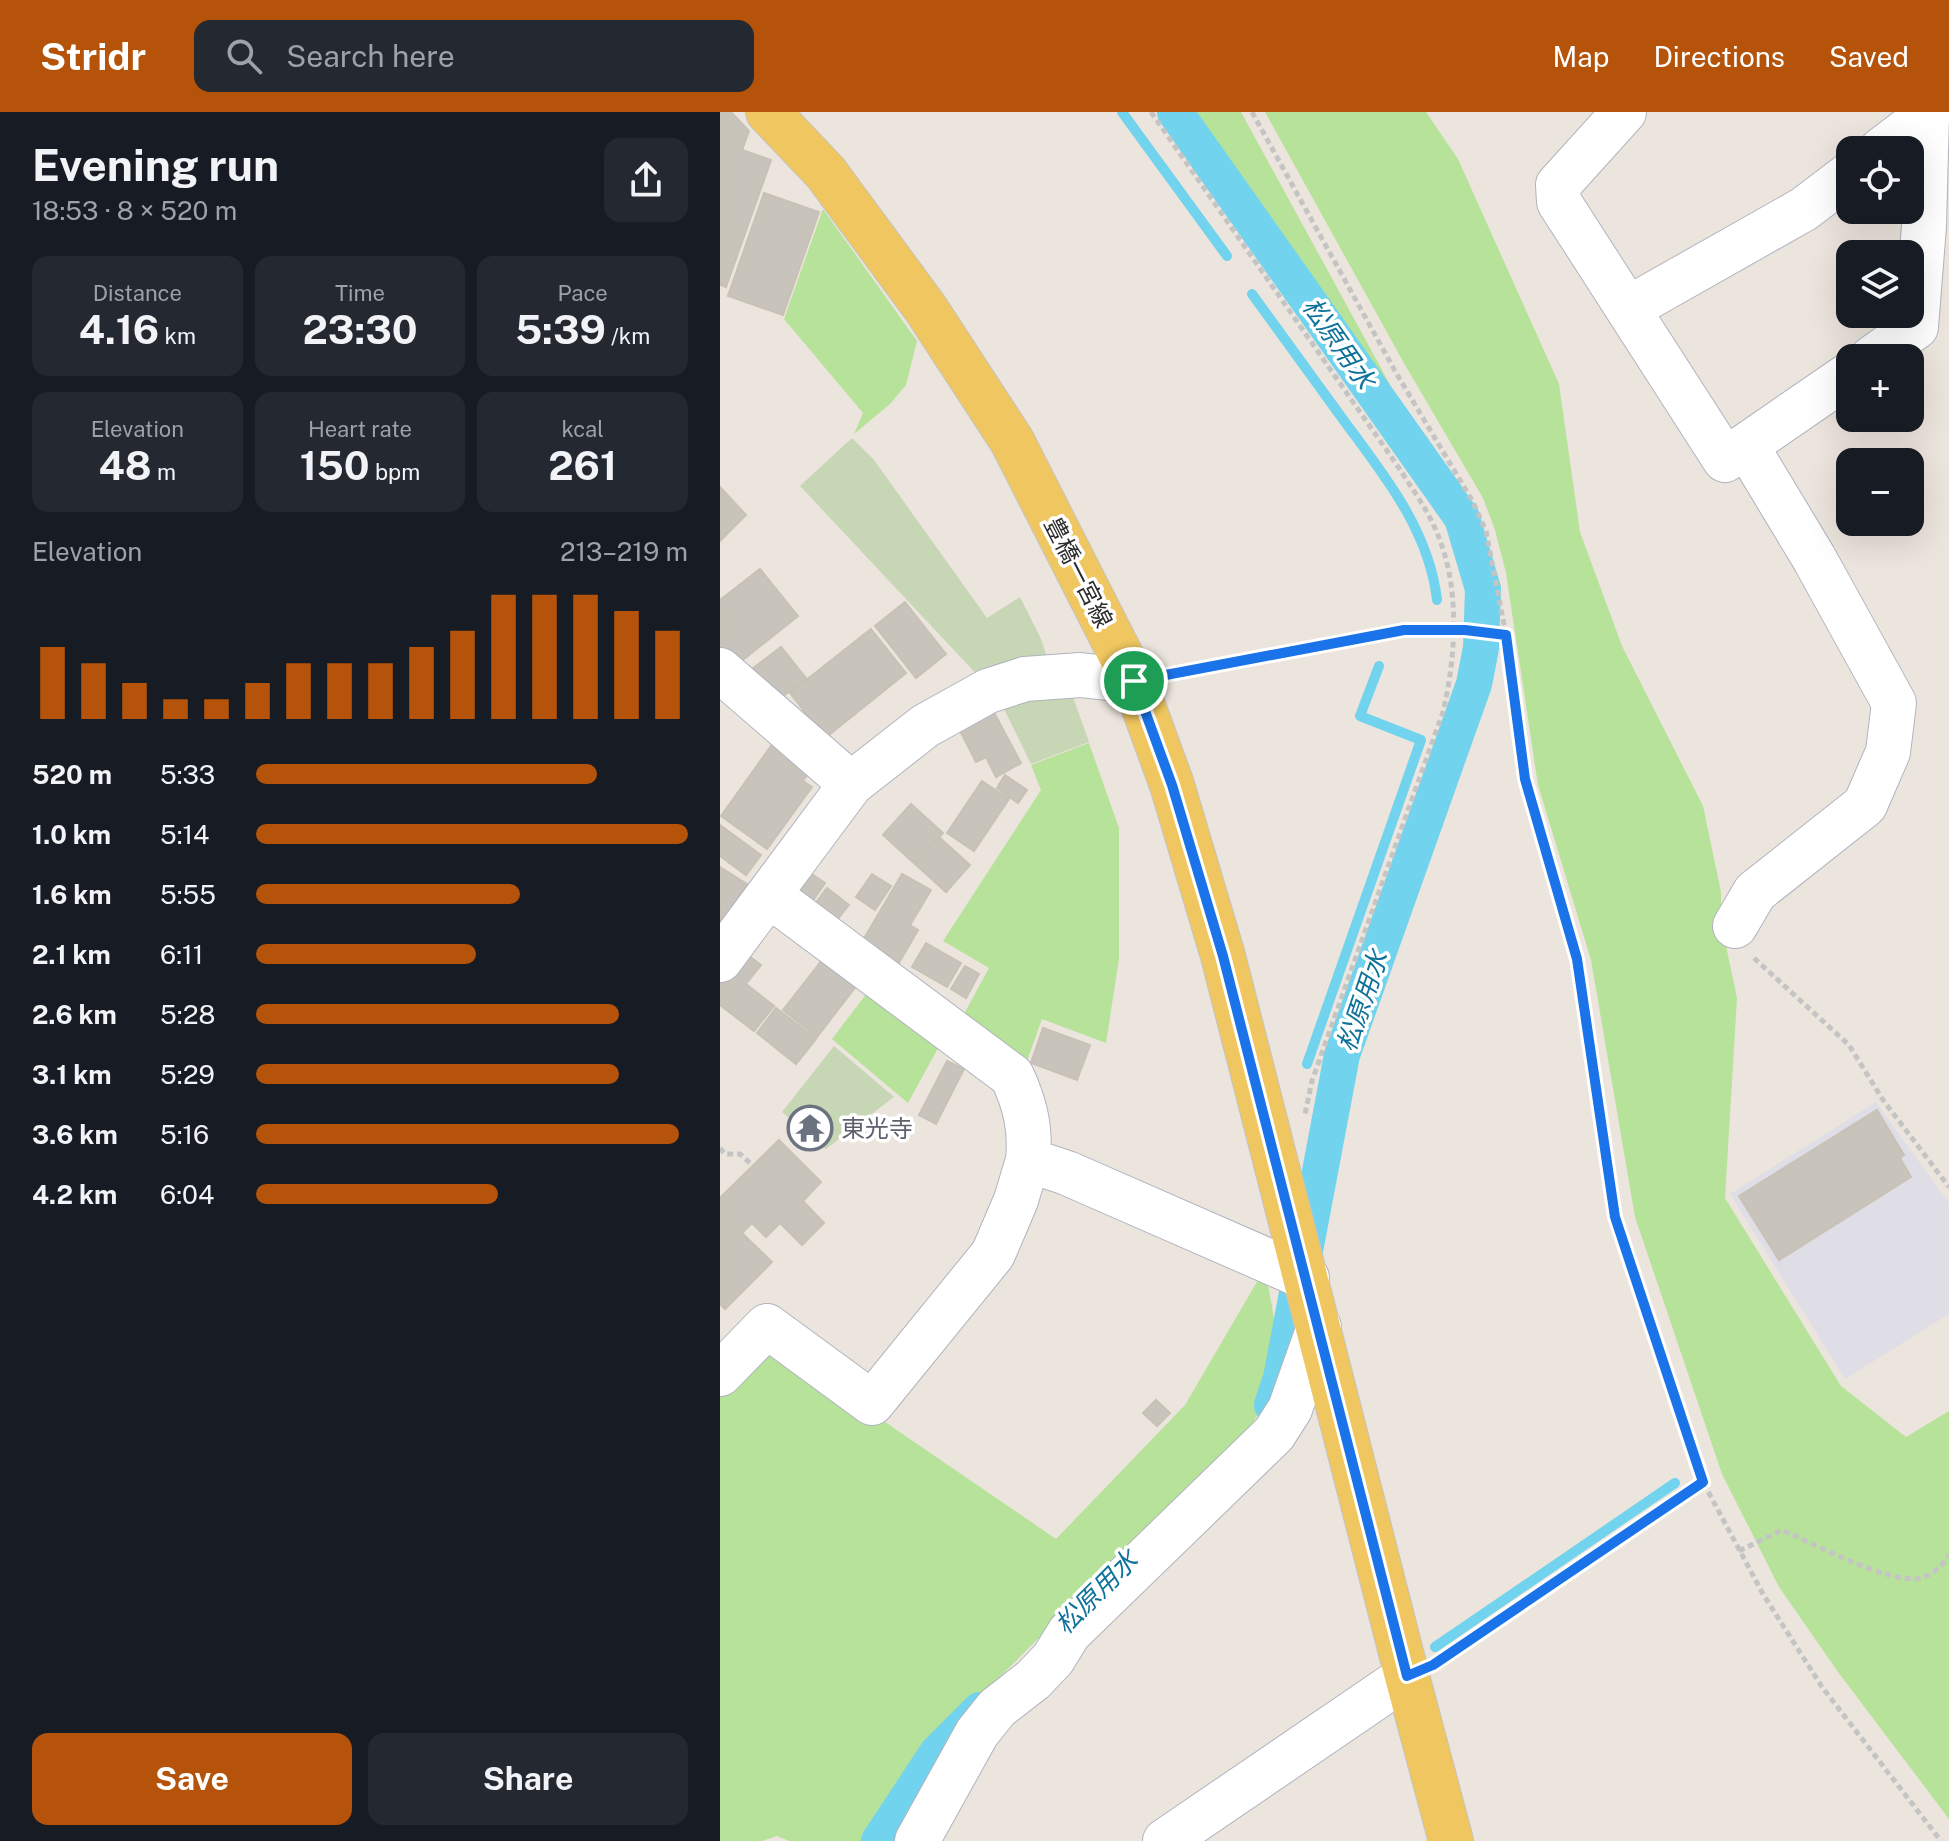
<!DOCTYPE html>
<meta charset="utf-8">
<style>
body{margin:0;font-family:"Public Sans","Noto Sans JP",sans-serif;background:#242831;color:#f1f3f6;height:100vh;display:flex;flex-direction:column;font-size:30px;white-space:nowrap}
*{box-sizing:border-box;margin:0}
p{font-size:26px;color:#9ea1a6}
.icon{flex:none;width:44px;height:44px;fill:none;stroke:currentColor;stroke-width:2;stroke-linecap:round;stroke-linejoin:round}
.map{position:relative;flex:1;overflow:hidden}
.side{display:flex;flex-direction:column;background:#171b24;width:720px}
.side>*{flex:none}
.buttons{position:absolute;left:1116px;top:24px;display:grid;gap:16px}
.buttons a{display:grid;place-items:center;width:88px;height:88px;border-radius:16px;background:#171b24;box-shadow:0 8px 32px #0002;font-size:40px}
.pin{position:absolute;display:grid;place-items:center;width:68px;height:68px;color:#fff;margin:-34px;border:4px solid #fff;border-radius:50%;box-shadow:0 2px 8px #0007}
.round{display:grid;place-items:center;flex:none;width:84px;height:84px;border-radius:16px;background:#242831}
.head{display:flex;align-items:center;justify-content:space-between;height:136px;padding:0 32px}
h1{font-size:44px;font-weight:700;line-height:60px}
.stats{display:grid;grid-template-columns:repeat(3,1fr);gap:12px;height:136px;padding:8px 32px}
.stats div{display:grid;align-content:center;border-radius:16px;background:#242831;text-align:center}
.stats b{font-size:40px;font-weight:700}
.stats small{font-size:22px;font-weight:400}
.stats p{font-size:22px}
.chart{height:224px;padding:16px 32px}
.chart p{display:flex;justify-content:space-between}
.chart svg{width:100%;height:144px;margin-top:8px;stroke:#b45309;stroke-width:6}
.action{display:flex;gap:16px;margin-top:auto;padding:16px 32px}
.action a{flex:1;height:92px;border-radius:16px;background:#b45309;color:#fff;font-size:32px;font-weight:700;line-height:92px;text-align:center}
.action a+a{background:#242831;color:#f1f3f6}
ul{padding:0 32px;list-style:none;font-size:26px}
li{display:grid;grid-template-columns:128px 96px 1fr;align-items:center;height:60px}
li i{height:20px;border-radius:10px;background:#b45309}
header{display:flex;align-items:center;gap:48px;box-sizing:border-box;height:112px;padding:0 40px;background:#b45309;color:#fff}
header strong{font-size:38px}
nav{display:flex;gap:44px;margin-inline-start:auto;font-size:28px}
.search{width:560px;height:72px;background:#242831;display:flex;align-items:center;gap:20px;box-sizing:border-box;padding:0 28px;border-radius:16px;color:#9ea1a6;font-size:30px}
main{display:flex;flex:1;min-height:0}
.map>svg:first-child{display:block}
.industrial{fill:#dfdde5}
.green{fill:#b7e29a}
.cemetery{fill:#c7d6b4}
.lines{fill:none;stroke-linecap:round;stroke-linejoin:round}
.stream{stroke:#71d3ed;stroke-width:10}
.canal{stroke:#71d3ed;stroke-width:36}
.building{fill:#c8c3bb;stroke:#c8c1b6;stroke-width:2}
.minor-casing{stroke:#b1b4be;stroke-width:46}
.major-casing{stroke:#c4c4c4;stroke-width:46}
.path{stroke:#c4c4c4;stroke-width:5;stroke-dasharray:6 4;stroke-linecap:butt}
.minor{stroke:#fff;stroke-width:44}
.major{stroke:#efc65f;stroke-width:44}
.route-casing{stroke:#fff;stroke-width:16}
.route{stroke:#1a73e8;stroke-width:10}
.labels{text-anchor:middle;dominant-baseline:central;stroke-width:7;stroke-linejoin:round;paint-order:stroke}
.street-label{font-size:24px;fill:#2b2b2b;stroke:#fff}
.worship-label{font-size:24px;fill:#5b616d;stroke:#fff;text-anchor:start}
.water-label{font-size:26px;font-style:italic;fill:#0f729a;stroke:#fff}
</style>
<header>
<strong>Stridr</strong>
<div class="search"><svg class="icon" aria-label="search" viewBox="0 0 24 24"><circle cx="10" cy="10" r="6"/><path d="M15 15l6 6"/></svg>Search here</div>
<nav><a>Map</a><a>Directions</a><a>Saved</a></nav>
</header>
<main>
<section class="side">
<div class="head"><div><h1>Evening run</h1><p>18:53 · 8 × 520 m</p></div><a class="round"><svg class="icon" aria-label="share" viewBox="0 0 24 24"><path d="M12 15V3M7 8l5-5 5 5M5 13v7h14v-7"/></svg></a></div>
<div class="stats">
<div><p>Distance</p><b>4.16<small> km</small></b></div>
<div><p>Time</p><b>23:30</b></div>
<div><p>Pace</p><b>5:39<small> /km</small></b></div>
</div>
<div class="stats">
<div><p>Elevation</p><b>48<small> m</small></b></div>
<div><p>Heart rate</p><b>150<small> bpm</small></b></div>
<div><p>kcal</p><b>261</b></div>
</div>
<div class="chart"><p><span>Elevation</span>213–219 m</p>
<svg viewBox="0 0 160 44" preserveAspectRatio="none"><path d="M5 44V22M15 44V27M25 44V33M35 44V38M45 44V38M55 44V33M65 44V27M75 44V27M85 44V27M95 44V22M105 44V17M115 44V6M125 44V6M135 44V6M145 44V11M155 44V17"/></svg>
</div>
<ul>
<li><b>520 m</b>5:33<i style="width:79%"></i></li>
<li><b>1.0 km</b>5:14<i style="width:100%"></i></li>
<li><b>1.6 km</b>5:55<i style="width:61%"></i></li>
<li><b>2.1 km</b>6:11<i style="width:51%"></i></li>
<li><b>2.6 km</b>5:28<i style="width:84%"></i></li>
<li><b>3.1 km</b>5:29<i style="width:84%"></i></li>
<li><b>3.6 km</b>5:16<i style="width:98%"></i></li>
<li><b>4.2 km</b>6:04<i style="width:56%"></i></li>
</ul>
<div class="action"><a>Save</a><a>Share</a></div>
</section>
<div class="map">
<svg width="1229" height="1729" viewBox="0 0 1229 1729">
<rect width="100%" height="100%" fill="#ece5dd"/>
<path class="industrial" d="M1156 990 1229 1091V1202L1125 1267 1010 1082Z"/>
<path class="green" d="M470 0H521L702 331Z
M545 0H706L738 47 839 272 860 420 902 534 983 694 1001 780V810L1017 886 1005 1086 1121 1274 1186 1325 1229 1299V1707L1118 1560 1059 1475 1002 1362 915 1105 871 848 818 673 786 461 775 418 763 386 685 253Z
M103 97 197 229 186 273 170 292 134 322 143 301 64 207Z
M369 631 399 716V847L386 931 322 907 302 963 239 911 269 856 223 829 321 678 311 653Z
M153 873 223 927 188 991 112 927Z
M545 1156C556 1222 569 1249 533 1311L211 1634 146 1729H69L57 1724 42 1729H0V1275L49 1225 149 1299 336 1427 465 1293Z"/>
<path class="cemetery" d="M132 326 154 348 267 506 300 485 321 527 328 548 262 568 80 374Z
M310 582H352L369 630 311 652 282 593Z
M114 934 174 985 106 1037 62 1000Z"/>
<g class="lines">
<path class="stream" d="M402 0 507 144
M532 182C562 223 592 264 622 306 663 362 709 417 717 488
M587 952 701 628 640 604 659 554
M715 1535 955 1371"/>
<path class="canal" d="M455 0 742 406 763 477 761 536 754 572 622 943 561 1266 552 1293
M159 1729 217 1641 260 1598"/>
</g>
<path class="building" d="M0 0H11L29 19 22 38 51 48 6 175 0 173Z
M44 81 99 100 63 203 8 184Z
M0 375 26 403 0 429Z
M40 457 78 504 14 555 0 537V488Z
M185 490 226 542 196 566 155 514Z
M151 517 186 561 105 626 70 581Z
M61 535 86 566 57 589 32 557Z
M271 595 301 651 276 665 266 645 256 650 237 613Z
M56 627 94 654 83 669 92 675 47 737 1 704Z
M285 663 307 678 298 691 277 676Z
M262 669 289 687 254 739 227 721Z
M191 692 223 721 195 752 163 723Z
M0 713 41 743 26 763 0 744Z
M219 725 250 753 226 780 195 752Z
M0 755 27 772 0 816Z
M86 758 105 771 85 800 66 787Z
M152 762 171 774 155 798 136 785Z
M182 762 211 778 190 813 198 818 179 851 142 830Z
M107 776 129 793 117 808 95 792Z
M206 831 241 851 227 875 192 855Z
M110 838 144 864 97 925 63 898Z
M22 839 41 853 26 872 54 894 34 919 0 893V867Z
M245 854 259 862 246 886 231 877Z
M56 896 96 927 76 952 37 921Z
M323 916 370 933 357 968 311 951Z
M227 949 244 957 216 1012 199 1003Z
M1157 998 1184 1043 1180 1046 1191 1065 1059 1148 1019 1084Z
M59 1028 101 1070 83 1089 104 1111 82 1133 60 1111 46 1125 32 1111 22 1121 52 1150 5 1197 0 1192V1086Z
M436 1288 450 1301 437 1314 423 1301Z"/>
<g class="lines">
<g class="minor-casing">
<path id="minor" d="M904 0 838 73 839 90 1005 348 1130 262
M1161 38 1207 3
M909 196 1084 97 1130 62
M1152 246 1196 215 1204 114 1207 3 1210 0
M0 558 131 672
M49 783 292 964C305 992 311 1016 308 1048L347 1061 587 1166
M1015 814 1035 780 1145 693 1168 640 1174 591 1094 446 1027 335
M0 848 131 672 205 614 268 579 305 567 360 563 414 569
M0 1262 47 1214 152 1291 273 1142 296 1088 308 1048
M197 1729 257 1621 277 1596 313 1568 333 1547 349 1521 554 1322 570 1297 599 1215
M445 1729 687 1564"/>
</g>
<g class="major-casing">
<path id="major" d="M48 0 106 61 206 197 292 329 414 569 452 673 503 844 687 1564 731 1729"/>
</g>
<path class="path" d="M431 0 679 356C690 374 703 391 712 410 741 467 737 540 723 600L592 969 585 1002
M532 0 675 259 753 390 766 419 786 523 805 667 857 847 895 1105 983 1370 1043 1482 1102 1575 1221 1729
M451 562 684 518H745L786 523
M1034 846 1129 933 1163 988 1229 1075
M0 1036 5 1042H20L31 1052
M1019 1439 1062 1418C1093 1431 1170 1473 1200 1466 1212 1464 1223 1453 1229 1443
M722 1547 983 1370"/>
<use href="#minor" class="minor"/>
<use href="#major" class="major"/>
</g>
<g class="lines">
<g class="route-casing">
<path id="route" d="M684 518H745L786 523 805 667 857 847 895 1105 983 1370 713 1553 687 1564 503 844 452 673 414 569Z"/>
</g>
<use href="#route" class="route"/>
</g>
<defs>
<g id="temple-ring" transform="scale(2.3)"><circle r="9.5" fill="#fff" stroke="#6b7280" stroke-width="1.5"/><path d="M0-6L5-2H3V0L6.5 2.5H4V6H1.5V3h-3V6H-4V2.5H-6.5L-3 0V-2H-5Z" fill="#6b7280"/></g>
</defs>
<g fill-rule="evenodd">
<use href="#temple-ring" x="90" y="1016"/>
</g>
<g class="labels">
<g class="street-label">
<text transform="translate(359 460) rotate(63)">豊橋一宮線</text>
</g>
<g class="worship-label">
<text x="121" y="1016">東光寺</text>
</g>
<g class="water-label">
<text transform="translate(619 231) rotate(55)">松原用水</text>
<text transform="translate(642 889) rotate(-71)">松原用水</text>
<text transform="translate(376 1480) rotate(-45)">松原用水</text>
</g>
</g>
</svg>
<div class="buttons">
<a><svg class="icon" aria-label="locate" viewBox="0 0 24 24"><circle cx="12" cy="12" r="6"/><path d="M12 2v4M12 18v4M2 12h4M18 12h4"/></svg></a>
<a><svg class="icon" aria-label="layers" viewBox="0 0 24 24"><path d="M12 4l9 5-9 5-9-5zM3 14l9 5 9-5"/></svg></a>
<a>+</a>
<a>−</a>
</div>
<div class="pin" style="left:414px;top:569px;background:#1e9e55"><svg class="icon" aria-label="arrive" viewBox="0 0 24 24"><path d="M6 21V4h12l-3 4 3 4H6"/></svg></div>
</div>
</main>
